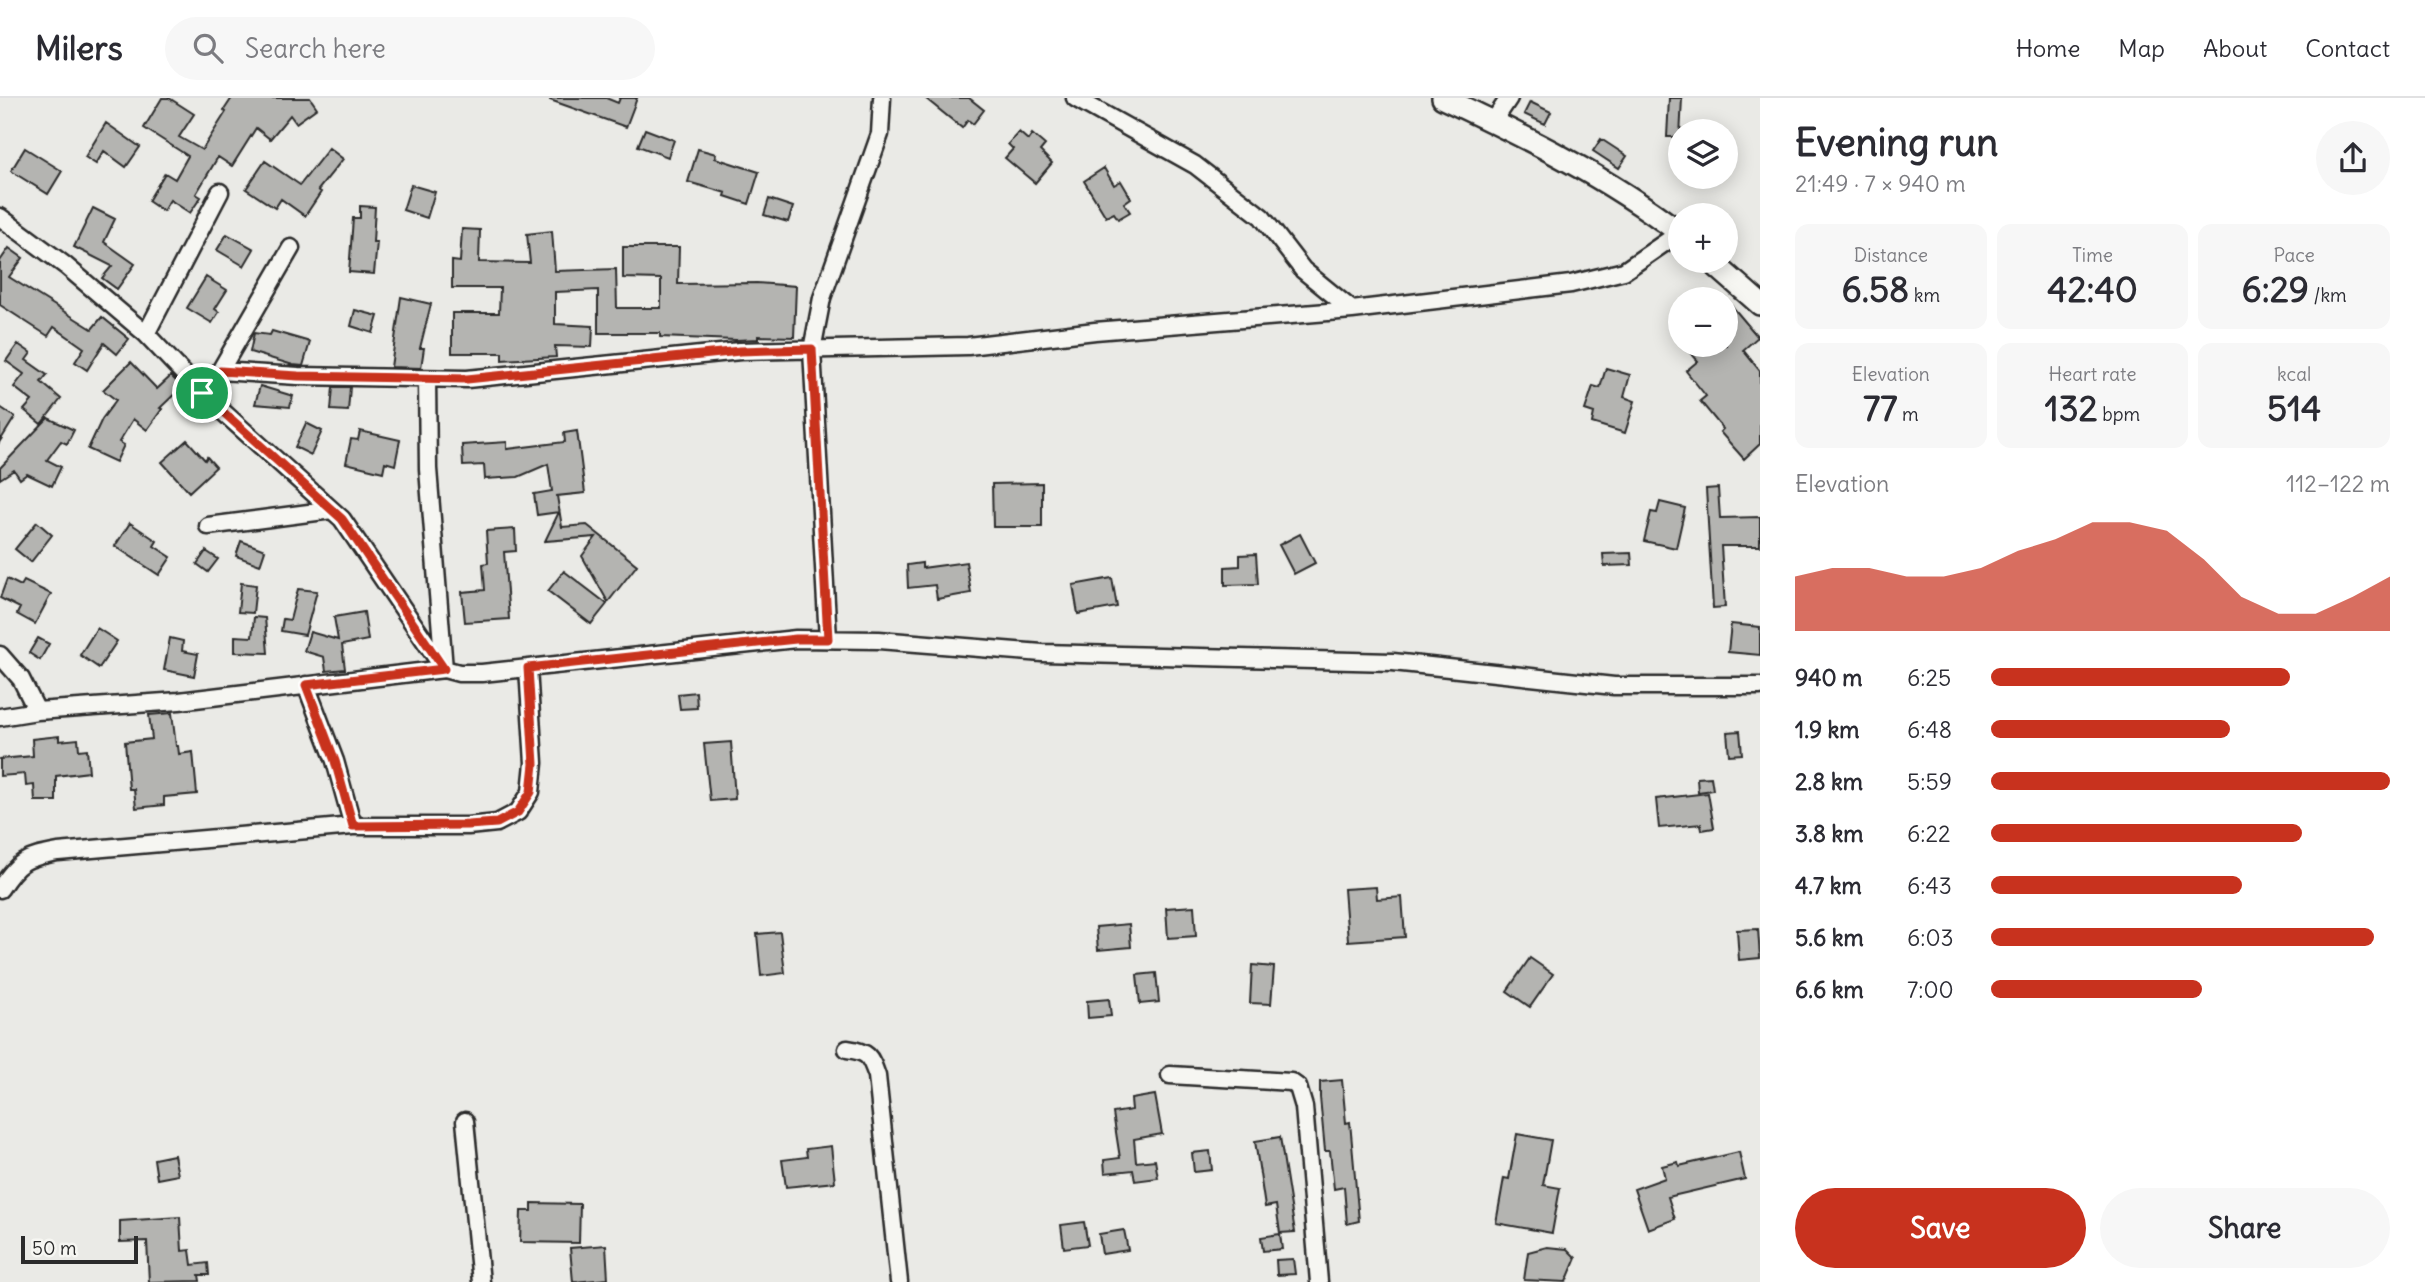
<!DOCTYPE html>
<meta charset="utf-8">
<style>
body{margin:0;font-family:Delius,sans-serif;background:#f7f7f7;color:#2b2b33;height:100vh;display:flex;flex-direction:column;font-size:26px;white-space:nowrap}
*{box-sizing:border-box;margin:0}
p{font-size:23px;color:#7c7c81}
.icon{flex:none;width:38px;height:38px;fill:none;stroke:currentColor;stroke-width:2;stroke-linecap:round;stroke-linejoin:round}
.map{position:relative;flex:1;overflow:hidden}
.drawer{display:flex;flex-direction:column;background:#fff;width:665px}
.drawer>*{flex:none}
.buttons{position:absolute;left:1668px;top:21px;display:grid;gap:14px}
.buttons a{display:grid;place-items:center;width:70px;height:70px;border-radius:50%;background:#fff;box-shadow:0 4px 18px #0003;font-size:35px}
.scale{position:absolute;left:21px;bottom:18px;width:117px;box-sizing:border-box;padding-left:7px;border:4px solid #2b2b2b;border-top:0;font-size:19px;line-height:24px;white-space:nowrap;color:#2b2b2b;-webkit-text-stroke:5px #f6f6f2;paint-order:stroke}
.pin{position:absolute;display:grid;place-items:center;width:60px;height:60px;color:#fff;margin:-30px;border:4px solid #fff;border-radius:50%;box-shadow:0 2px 7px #0007}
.round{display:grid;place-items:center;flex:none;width:74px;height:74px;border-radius:37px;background:#f7f7f7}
.head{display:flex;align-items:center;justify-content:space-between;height:119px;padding:0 35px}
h1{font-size:38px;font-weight:700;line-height:52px}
.stats{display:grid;grid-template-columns:repeat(3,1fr);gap:10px;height:119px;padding:7px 35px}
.stats div{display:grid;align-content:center;border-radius:14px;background:#f7f7f7;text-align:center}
.stats b{font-size:35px;font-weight:700}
.stats small{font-size:19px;font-weight:400}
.stats p{font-size:19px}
.chart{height:196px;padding:14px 35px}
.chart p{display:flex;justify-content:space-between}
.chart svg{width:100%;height:126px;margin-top:7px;fill:#c8321e;opacity:.7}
.primary-button{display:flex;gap:14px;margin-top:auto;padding:14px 35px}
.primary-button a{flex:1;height:80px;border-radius:42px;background:#c8321e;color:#fff;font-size:28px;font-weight:700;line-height:80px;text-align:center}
.primary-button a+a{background:#f7f7f7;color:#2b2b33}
ul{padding:0 35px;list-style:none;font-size:23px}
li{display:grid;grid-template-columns:112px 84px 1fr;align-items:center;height:52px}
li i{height:18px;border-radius:9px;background:#c8321e}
header{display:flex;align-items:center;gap:42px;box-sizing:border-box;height:98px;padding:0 35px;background:#fff;border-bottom:2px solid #e1e1e2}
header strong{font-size:33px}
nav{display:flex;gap:38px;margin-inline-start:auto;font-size:24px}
.search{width:490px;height:63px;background:#f7f7f7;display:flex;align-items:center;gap:18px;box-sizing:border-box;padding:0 24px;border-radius:38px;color:#7c7c81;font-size:26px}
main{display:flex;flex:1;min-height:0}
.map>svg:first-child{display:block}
.building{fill:#b4b4b1;stroke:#2b2b2b;stroke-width:2}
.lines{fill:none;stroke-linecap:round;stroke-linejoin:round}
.street-casing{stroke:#2b2b2b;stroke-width:21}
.secondary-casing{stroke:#2b2b2b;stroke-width:26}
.street{stroke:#f6f6f2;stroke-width:16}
.secondary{stroke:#f6f6f2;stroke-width:21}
.route-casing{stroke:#fff;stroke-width:14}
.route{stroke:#c8321e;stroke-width:9}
</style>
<header>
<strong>Milers</strong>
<div class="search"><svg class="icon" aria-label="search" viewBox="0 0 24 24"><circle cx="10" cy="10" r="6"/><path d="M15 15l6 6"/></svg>Search here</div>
<nav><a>Home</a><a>Map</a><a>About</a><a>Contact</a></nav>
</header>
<main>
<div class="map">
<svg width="1760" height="1184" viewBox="0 0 1760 1184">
<rect width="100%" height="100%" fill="#eaeae6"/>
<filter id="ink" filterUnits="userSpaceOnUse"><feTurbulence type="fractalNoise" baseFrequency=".0143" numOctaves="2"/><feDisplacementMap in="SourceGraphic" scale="14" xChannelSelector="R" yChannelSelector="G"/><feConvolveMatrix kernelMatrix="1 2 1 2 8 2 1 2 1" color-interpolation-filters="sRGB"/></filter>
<g filter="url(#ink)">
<path class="building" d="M162 0H169L194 16 179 39 202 52 226 14 224 12 232 0H310L317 10 296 25 290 17 270 41 256 30 232 68 218 59 196 96 201 99 190 115 170 102 163 113 148 103 165 75 175 81 188 58 144 30Z
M550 0H606L618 5 620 0H637L626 29 550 2Z
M925 0H969L984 12 973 26 968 22 962 30Z
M1669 0H1682L1680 39H1667Z
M1530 4 1551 14 1545 26 1524 16Z
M106 25 140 49 126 69 104 53 96 66 85 59Z
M645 31 674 42 668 59 638 48Z
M1019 34 1028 42 1032 36 1045 47 1040 53 1052 65 1035 85 1005 60 1013 51 1008 46Z
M1601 41 1627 58 1619 70 1593 53Z
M25 50 62 73 48 96 11 73Z
M329 50 343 61 318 92 321 94 305 118 281 101 275 110 246 91 265 63 300 87Z
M698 51 716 56 715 60 759 74 749 106 725 98 726 95 688 84Z
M1104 70 1114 87 1121 83 1131 100 1124 105 1130 114 1118 121 1114 115 1106 119 1084 83Z
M411 87 435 94 427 120 403 112Z
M769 101 793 109 788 124 764 117Z
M360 108 375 109 373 144H377L374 176 349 174 353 120H360Z
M93 110 115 121 104 144 135 166 117 191 102 180 112 168 74 149Z
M462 131 480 132 479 164 530 165 527 136 552 133 555 173 616 171 617 210H661V181L623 180V149H679L678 186 757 185 796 188 794 239 758 238V241L736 242 660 239V235H598V192L555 194V226L593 228 592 249 555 248 556 259 502 262V255H452V215H499L500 190H452V163L460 164Z
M227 136 254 151 244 168 217 152Z
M9 150 23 160 9 179 92 231 102 219 129 241 117 256 104 245 87 272 75 264 84 250 54 229 48 238 0 207V163Z
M206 179 227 192 215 211 219 214 212 225 187 210Z
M401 199 431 206 420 250H424L421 270 391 269Z
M1726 201 1758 239 1743 252 1760 273V346L1744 361 1720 334 1723 331 1700 303 1706 298 1686 273 1698 263 1690 254 1699 247H1726Z
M355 212 378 218 373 235 351 228Z
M272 233 310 244 303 268 293 267 250 254 254 235 270 237Z
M18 246 31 255 26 262 47 277 41 284 61 301 41 326 24 312 32 303 14 289 24 276 6 263Z
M131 264 157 291 171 278 182 289 160 310 162 311 147 332 133 321 119 344 124 347 116 364 88 351 102 321 116 302 103 292Z
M1606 270 1630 277 1624 299 1635 303 1625 335 1592 325 1594 315 1585 312 1593 288 1600 290Z
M260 288 293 298 290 309 255 306Z
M333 289H350L348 313 331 312Z
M0 309 15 319 0 343Z
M48 320 74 332 67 346 61 343 47 362 61 369 52 388 27 376 20 381 14 372 0 381V370Z
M306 325 322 333 311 357 295 349Z
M360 333 400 342 395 367 385 364 383 374 346 365 351 341 358 342Z
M577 333 585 395 557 398 562 429 587 427 637 467 608 504 582 458 596 439 545 443 559 414 537 417 534 396 552 393 548 366 518 379 485 381 484 367 463 368 462 347 507 344V351L565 344 564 335Z
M187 342 205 362 207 359 216 369 189 394 162 364Z
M1042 385V429H993L992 386Z
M1718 390 1720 420 1760 419V448H1721L1725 509 1713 510 1706 391Z
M1660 404 1685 410 1676 450 1644 443 1651 414 1657 415Z
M37 424 52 437 31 464 15 451Z
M130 425 157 443 154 448 171 459 159 477 115 448Z
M515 431 516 453 504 454 509 521 465 524 462 494 485 492 483 466 488 465 486 433Z
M1300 436 1315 465 1294 476 1279 447Z
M241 443 265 452 260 467 236 458Z
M206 453 218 461 208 474 197 466Z
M1631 455 1632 467 1604 468 1603 456Z
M1256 456 1258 486 1225 487V469L1240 468V457Z
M966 464 971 495 937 501 935 487 908 490 907 467 922 465V470Z
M564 473 607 506 591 526 548 493Z
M1112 480 1117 509 1078 516 1073 487Z
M7 481 21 488 24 483 51 496 35 526 17 516 20 510 0 500Z
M241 485 256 487 253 515 238 514Z
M298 491 317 493 305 537 281 533 283 521 290 522Z
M364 514 368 542 342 547 345 571 326 573 324 559 304 553 310 534 338 542 334 519Z
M254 519 265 520 268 555 235 554V538L252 539Z
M1731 526 1760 529V557L1728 554Z
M97 530 117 543 99 570 80 557Z
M38 540 49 546 40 562 29 555Z
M170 540 183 543 182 553 198 556 194 578 164 572Z
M696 594 697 610 680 611 678 596Z
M172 615 176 648H178L179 656 193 654 197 696 164 699V707L136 710 134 691H129L125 644 152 641 149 617Z
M1740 633 1742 656 1729 657 1727 634Z
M59 638V643L78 641 79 652 87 651 89 674 56 678V703H35L34 687 26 688 25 676 0 678V661L33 658 32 641Z
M731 644 735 701 710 703 704 646Z
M1711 679 1713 692 1698 694 1697 680Z
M1708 695 1714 730 1702 732 1701 726 1659 730 1656 701Z
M1376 789 1377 801 1402 799 1405 839 1348 843 1344 791Z
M1194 808 1196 838 1168 840 1166 810Z
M1129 826 1131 849 1098 852 1096 829Z
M1758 831 1760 860 1739 862 1737 832Z
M780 834 785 875 761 878 757 836Z
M1530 860 1553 876 1530 909 1507 893Z
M1252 867 1274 869 1271 906 1250 905Z
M1156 875 1159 904 1140 906 1137 877Z
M1109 901 1111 918 1088 920 1087 903Z
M1342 982 1346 1025 1350 1024 1359 1123 1347 1126 1344 1089 1334 1091 1330 1053H1325L1320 999V984Z
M1155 997 1162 1036 1134 1041 1136 1064 1155 1062 1158 1080 1135 1083 1133 1072 1105 1075 1104 1062 1120 1060 1113 1015 1132 1012 1131 1001Z
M1517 1036 1551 1042 1543 1087 1560 1090 1552 1135 1496 1125 1504 1080 1509 1081Z
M1280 1039 1295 1134 1280 1135 1276 1107 1265 1109 1255 1043Z
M831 1048 835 1084 786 1089 782 1062 807 1059 806 1051Z
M1210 1053 1212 1072 1194 1074 1192 1055Z
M1739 1054 1745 1081 1668 1099 1675 1121 1648 1131 1634 1091 1665 1080 1662 1068 1678 1064 1679 1068Z
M174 1057 178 1077 157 1081 154 1061Z
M532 1105 580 1106 579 1145 520 1144 521 1113H532Z
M180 1119 182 1153 190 1152 192 1167 208 1165 209 1177H199L200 1183 149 1184 147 1143 120 1144V1123Z
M1084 1124 1088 1147 1064 1150 1061 1127Z
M1124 1132 1128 1152 1102 1156 1099 1136Z
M1280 1136 1282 1151 1263 1153 1261 1139Z
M606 1147 608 1181 573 1184 570 1150Z
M1547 1149 1567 1151 1576 1160 1566 1184 1524 1182 1528 1154Z
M1293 1161 1295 1176 1277 1177 1276 1162Z"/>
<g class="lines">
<g class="street-casing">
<path id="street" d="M1075 0 1195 67 1262 119 1303 172 1352 212
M1493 24 1509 0
M0 119 66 168 146 236 202 295 342 421 444 571 459 575H482L796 541 879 542 1042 555 1393 564 1614 588H1760
M146 236 220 94
M220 273 298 278 467 281 740 253 968 248 1095 233 1352 212 1571 186 1624 173 1679 135
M202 295 220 273 291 150
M208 428 332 412
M828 541 812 252 822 200 880 36 882 0
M0 557 21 581 37 613
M306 587 335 663 353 728
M0 619 37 613 179 603 444 571 428 371 427 281
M0 791C18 763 25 760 58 754L353 728H468L497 725 518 714 531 694 534 665 528 570
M847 951C869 954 870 958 877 978L899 1184
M1170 977 1291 984 1298 989 1304 1009 1319 1184
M465 1023 481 1184"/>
</g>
<g class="secondary-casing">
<path id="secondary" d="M1443 0C1526 39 1607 79 1680 135
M1711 163 1760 206"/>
</g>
<use href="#street" class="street"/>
<use href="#secondary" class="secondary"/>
</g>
</g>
<g class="lines" filter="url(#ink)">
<g class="route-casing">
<path id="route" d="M812 251 828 541H796L528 570 534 666 531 694 518 714 497 725 468 727 353 728 335 663 306 587 444 571 342 421 202 295 220 273 298 278 467 281 740 253Z"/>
</g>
<use href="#route" class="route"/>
</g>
</svg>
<div class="buttons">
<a><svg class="icon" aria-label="layers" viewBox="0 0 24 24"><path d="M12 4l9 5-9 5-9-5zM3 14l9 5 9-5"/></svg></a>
<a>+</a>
<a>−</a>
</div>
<div class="scale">50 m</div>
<div class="pin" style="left:202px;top:295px;background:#1e9e55"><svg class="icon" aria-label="arrive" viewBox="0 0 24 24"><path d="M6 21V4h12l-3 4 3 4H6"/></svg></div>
</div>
<section class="drawer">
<div class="head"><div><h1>Evening run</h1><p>21:49 · 7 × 940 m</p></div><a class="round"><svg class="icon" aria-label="share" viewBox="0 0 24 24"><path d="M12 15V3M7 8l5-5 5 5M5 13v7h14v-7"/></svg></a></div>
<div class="stats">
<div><p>Distance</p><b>6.58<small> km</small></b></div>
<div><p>Time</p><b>42:40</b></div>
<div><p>Pace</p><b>6:29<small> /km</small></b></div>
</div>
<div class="stats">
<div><p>Elevation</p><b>77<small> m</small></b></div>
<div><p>Heart rate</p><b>132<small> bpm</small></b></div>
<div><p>kcal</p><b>514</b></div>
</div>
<div class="chart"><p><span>Elevation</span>112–122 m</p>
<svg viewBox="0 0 160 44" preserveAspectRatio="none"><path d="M0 44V25L10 22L20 22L30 25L40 25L50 22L60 16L70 12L80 6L90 6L100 9L110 19L120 32L130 38L140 38L150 32L160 25V44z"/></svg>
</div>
<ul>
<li><b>940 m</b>6:25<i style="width:75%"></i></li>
<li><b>1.9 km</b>6:48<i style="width:60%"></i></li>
<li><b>2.8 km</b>5:59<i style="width:100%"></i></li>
<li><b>3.8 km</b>6:22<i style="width:78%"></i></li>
<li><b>4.7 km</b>6:43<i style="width:63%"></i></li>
<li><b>5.6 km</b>6:03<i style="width:96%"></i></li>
<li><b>6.6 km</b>7:00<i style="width:53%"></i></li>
</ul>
<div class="primary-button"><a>Save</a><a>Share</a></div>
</section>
</main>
